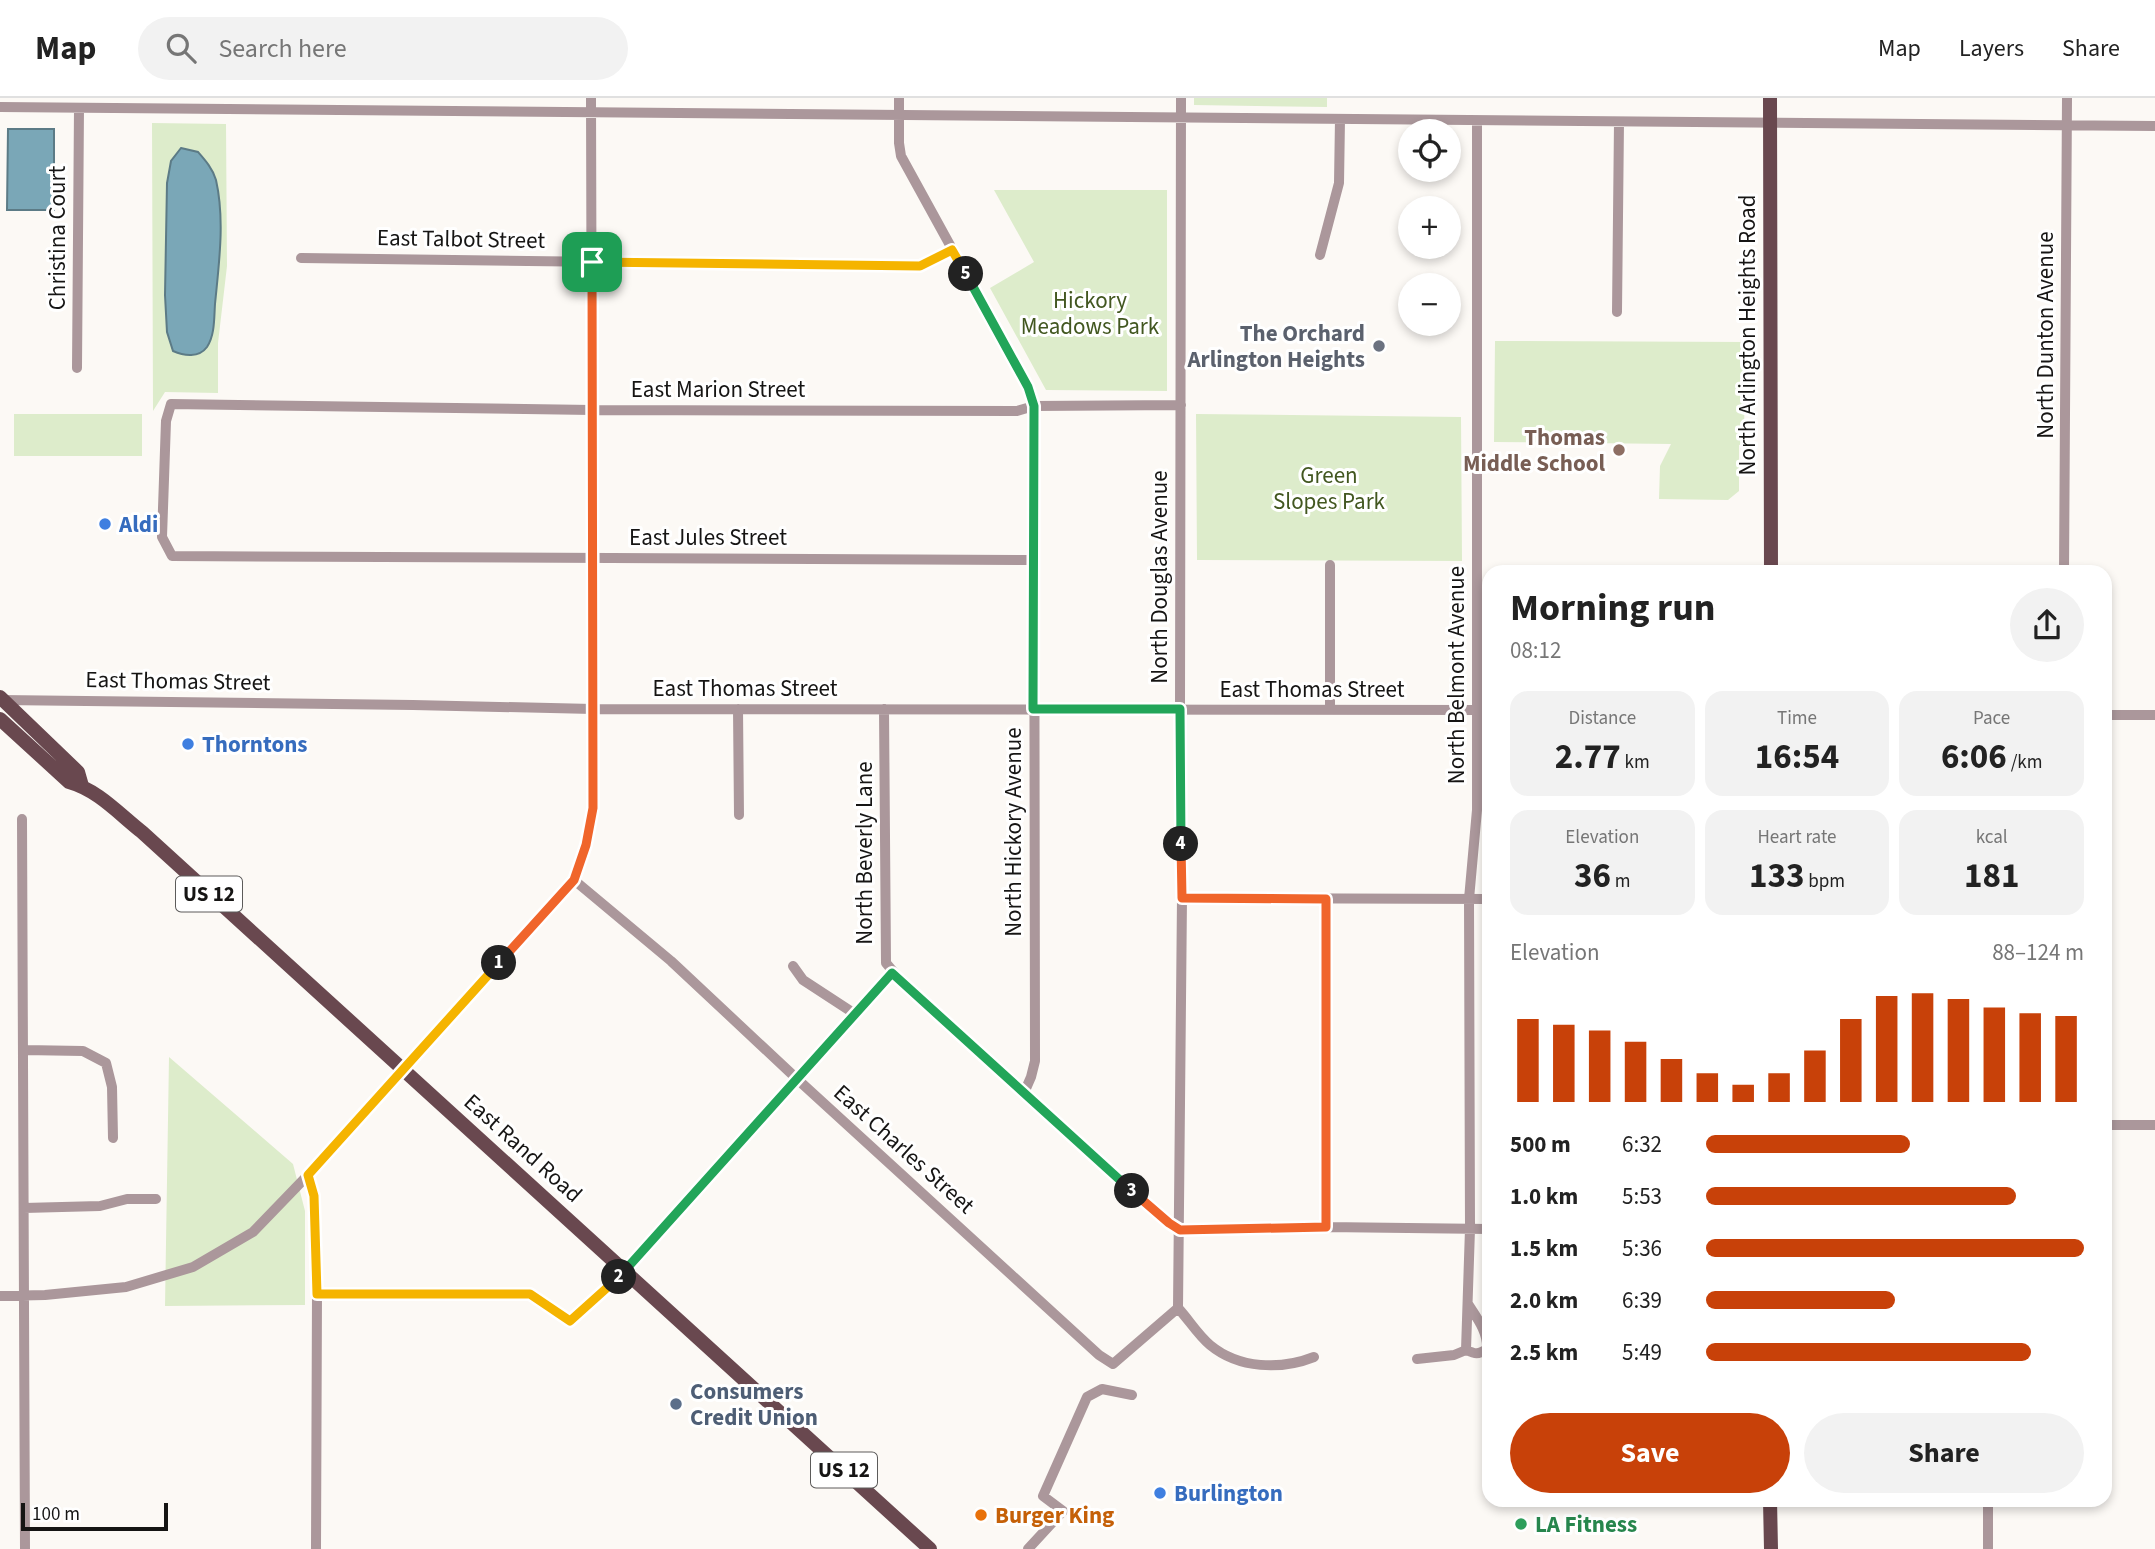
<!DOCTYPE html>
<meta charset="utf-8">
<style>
body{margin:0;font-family:"Source Sans 3",sans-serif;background:#f2f2f2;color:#222;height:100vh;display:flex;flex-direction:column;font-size:26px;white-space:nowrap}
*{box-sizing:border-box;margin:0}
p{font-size:23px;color:#767676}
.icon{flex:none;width:38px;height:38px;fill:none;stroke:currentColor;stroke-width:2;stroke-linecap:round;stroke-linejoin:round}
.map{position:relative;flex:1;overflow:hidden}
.side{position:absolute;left:1482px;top:467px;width:630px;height:942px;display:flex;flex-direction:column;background:#fff;border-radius:21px;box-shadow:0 4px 10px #0003}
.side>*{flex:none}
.fabs{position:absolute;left:1398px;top:21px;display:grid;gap:14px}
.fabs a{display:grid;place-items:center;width:63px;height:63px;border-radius:50%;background:#fff;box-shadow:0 4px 10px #0003;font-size:35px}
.scale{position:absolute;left:21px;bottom:18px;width:147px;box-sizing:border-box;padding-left:7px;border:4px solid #161514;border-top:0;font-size:19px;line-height:24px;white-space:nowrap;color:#161514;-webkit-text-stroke:5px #fff;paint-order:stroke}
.pin{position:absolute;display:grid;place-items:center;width:60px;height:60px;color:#fff;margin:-30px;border-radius:14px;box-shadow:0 4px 10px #0006}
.km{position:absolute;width:35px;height:35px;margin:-18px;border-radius:50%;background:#222;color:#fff;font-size:19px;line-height:35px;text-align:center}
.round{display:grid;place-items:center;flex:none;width:74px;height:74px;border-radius:37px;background:#f2f2f2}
.overview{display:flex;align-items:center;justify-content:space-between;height:119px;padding:0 28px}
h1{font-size:38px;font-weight:700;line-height:52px}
.figures{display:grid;grid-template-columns:repeat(3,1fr);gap:10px;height:119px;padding:7px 28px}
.figures div{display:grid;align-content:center;border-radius:18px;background:#f2f2f2;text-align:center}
.figures b{font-size:35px;font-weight:700}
.figures small{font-size:19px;font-weight:400}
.figures p{font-size:19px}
.chart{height:196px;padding:14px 28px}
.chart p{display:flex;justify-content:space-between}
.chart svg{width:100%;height:126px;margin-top:7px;stroke:#c84109;stroke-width:6}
.button{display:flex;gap:14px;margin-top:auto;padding:14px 28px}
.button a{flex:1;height:80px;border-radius:42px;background:#c84109;color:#fff;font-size:28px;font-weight:700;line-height:80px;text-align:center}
.button a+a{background:#f2f2f2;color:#222}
ul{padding:0 28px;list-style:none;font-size:23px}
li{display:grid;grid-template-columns:112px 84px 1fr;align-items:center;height:52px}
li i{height:18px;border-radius:9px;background:#c84109}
header{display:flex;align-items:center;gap:42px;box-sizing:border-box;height:98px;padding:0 35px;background:#fff;border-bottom:2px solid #e0e0e0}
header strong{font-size:33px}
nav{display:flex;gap:38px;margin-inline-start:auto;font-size:24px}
.search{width:490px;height:63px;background:#f2f2f2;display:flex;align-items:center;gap:18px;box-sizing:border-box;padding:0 24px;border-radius:38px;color:#767676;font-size:26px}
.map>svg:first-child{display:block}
.green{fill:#ddeccb}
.water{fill:#7aa7b7;stroke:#5c7b86;stroke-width:2}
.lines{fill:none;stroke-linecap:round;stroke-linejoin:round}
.minor{stroke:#ab979b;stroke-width:10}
.major{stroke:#69484f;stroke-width:14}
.split-1-casing{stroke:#fff;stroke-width:14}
.split-2-casing{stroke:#fff;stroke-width:14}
.split-3-casing{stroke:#fff;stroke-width:14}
.split-4-casing{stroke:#fff;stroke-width:14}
.split-5-casing{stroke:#fff;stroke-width:14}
.split-6-casing{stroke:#fff;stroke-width:14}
.split-1{stroke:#f0652b;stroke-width:9}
.split-2{stroke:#f5b400;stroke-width:9}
.split-3{stroke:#22a559;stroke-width:9}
.split-4{stroke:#f0652b;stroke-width:9}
.split-5{stroke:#22a559;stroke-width:9}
.split-6{stroke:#f5b400;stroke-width:9}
.worship-dot{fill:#6b7280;stroke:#fff;stroke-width:2.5}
.education-dot{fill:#8d6e63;stroke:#fff;stroke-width:2.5}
.shop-dot{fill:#3f7fe0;stroke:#fff;stroke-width:2.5}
.service-dot{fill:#5c6f8a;stroke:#fff;stroke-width:2.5}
.food-dot{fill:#e8710a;stroke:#fff;stroke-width:2.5}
.leisure-dot{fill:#2e9e5b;stroke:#fff;stroke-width:2.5}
.labels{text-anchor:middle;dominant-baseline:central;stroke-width:6;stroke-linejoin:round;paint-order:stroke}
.shield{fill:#fff;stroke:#5c5b5a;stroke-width:2}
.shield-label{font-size:21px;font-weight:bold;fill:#161514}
.street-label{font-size:23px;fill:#161514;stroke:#fff}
.park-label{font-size:23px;fill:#425720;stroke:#fff}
.worship-label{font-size:23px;font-weight:bold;fill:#5b616d;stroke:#fff;text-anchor:end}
.education-label{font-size:23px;font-weight:bold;fill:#785e54;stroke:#fff;text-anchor:end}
.shop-label{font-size:23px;font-weight:bold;fill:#366cbe;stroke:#fff;text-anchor:start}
.service-label{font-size:23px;font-weight:bold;fill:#4e5e75;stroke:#fff;text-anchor:start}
.food-label{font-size:23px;font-weight:bold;fill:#c56008;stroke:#fff;text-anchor:start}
.leisure-label{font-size:23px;font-weight:bold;fill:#27864d;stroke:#fff;text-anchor:start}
</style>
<header>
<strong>Map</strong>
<div class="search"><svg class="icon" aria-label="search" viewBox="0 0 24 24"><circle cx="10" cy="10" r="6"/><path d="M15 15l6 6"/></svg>Search here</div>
<nav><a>Map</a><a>Layers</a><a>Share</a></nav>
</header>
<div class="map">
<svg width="2155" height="1451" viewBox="0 0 2155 1451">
<rect width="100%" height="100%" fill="#fcf9f5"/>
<path class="green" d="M1194 0H1327V9L1194 7Z
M152 25 226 26 227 168 218 245V295L165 294 153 313Z
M994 92H1167V293L1046 292 990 190 1034 164Z
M1495 243 1745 244 1744 346 1739 347V393L1728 402 1659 401 1660 368 1671 346 1494 344Z
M14 316H142V358H14Z
M1196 316 1461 319 1462 463 1197 462Z
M169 959 293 1066 305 1113V1207L165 1208Z"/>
<path class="water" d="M8 31H54V112H7Z
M181 50 198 54C205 62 213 71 216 82 225 122 219 165 215 206 214 220 215 237 207 249 199 260 184 258 173 253L167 234 165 197 167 85 171 63Z"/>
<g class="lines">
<path class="minor" d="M899 0V45L901 58 1028 289 1034 308 1035 963 1031 979 1024 995
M0 9 2155 28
M1320 157 1339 85 1340 21
M301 160 920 168 952 152
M1617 214 1619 24
M77 270 79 10
M1033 462 172 458 162 439 166 323 171 306 592 312 1017 313 1034 308 1181 307
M1330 467V612
M2064 474 2067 0
M1 602 413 607 593 611 1489 612
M738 611 739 717
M884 611 886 865 902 884 1169 1125 1180 1132 1326 1129 1489 1131
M2105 617H2155
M22 721 25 1451
M574 782 671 863 796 980 1099 1257 1113 1266 1178 1210
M1182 800 1489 801
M1326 801V1129
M793 868 803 882 855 916
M24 952 83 953 106 965 112 989 113 1040
M2105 1027H2155
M308 1077 314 1098 317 1196 316 1451
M24 1110 100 1108 127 1101H156
M317 1196H530L570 1223 625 1172 893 875
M0 1198 45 1197 126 1189 193 1169 253 1134 308 1077 574 782 586 747 593 710 591 0
M1468 1206C1477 1220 1488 1234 1487 1251 1478 1257 1475 1256 1466 1252L1470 1131 1469 801 1477 712V23
M1178 1210 1182 800 1180 612 1181 0
M1178 1210C1189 1222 1198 1237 1210 1247 1239 1271 1281 1272 1314 1259
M1417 1261 1454 1257 1466 1252
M1988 1402V1451
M1028 1451 1063 1413 1043 1398 1087 1299 1102 1291 1132 1297"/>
<path class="major" d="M1770 0 1771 474
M0 599 78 674 82 688
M0 621 69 684C98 692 119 716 142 734L930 1451
M1770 1402 1771 1451"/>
</g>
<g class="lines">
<g class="split-1-casing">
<path id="split-1" d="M499 865 574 782 586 747 593 710 592 164"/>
</g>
<g class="split-2-casing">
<path id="split-2" d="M499 865 308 1077 314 1098 317 1196H530L570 1223 619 1179"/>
</g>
<g class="split-3-casing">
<path id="split-3" d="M619 1179 892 875 1132 1093"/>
</g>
<g class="split-4-casing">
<path id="split-4" d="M1132 1093 1169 1125 1180 1132 1326 1129V801L1182 800 1181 746"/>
</g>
<g class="split-5-casing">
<path id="split-5" d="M966 176 1028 289 1034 308 1033 611H1180L1181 746"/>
</g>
<g class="split-6-casing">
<path id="split-6" d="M592 164 920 168 952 152 966 176"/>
</g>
<use href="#split-1" class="split-1"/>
<use href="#split-2" class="split-2"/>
<use href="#split-3" class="split-3"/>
<use href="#split-4" class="split-4"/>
<use href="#split-5" class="split-5"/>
<use href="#split-6" class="split-6"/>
</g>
<circle class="worship-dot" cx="1379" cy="248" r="7"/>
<circle class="education-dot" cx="1619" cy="352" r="7"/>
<g class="shop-dot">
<circle cx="105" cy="426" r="7"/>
<circle cx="188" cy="646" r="7"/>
<circle cx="1160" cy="1395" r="7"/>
</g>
<circle class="service-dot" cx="676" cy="1306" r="7"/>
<circle class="food-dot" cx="981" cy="1417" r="7"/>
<circle class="leisure-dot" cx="1521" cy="1426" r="7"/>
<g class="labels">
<g class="shield">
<rect x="176" y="778.5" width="66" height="35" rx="5"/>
<rect x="811" y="1354.5" width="66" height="35" rx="5"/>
</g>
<g class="shield-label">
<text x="209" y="796">US 12</text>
<text x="844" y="1372">US 12</text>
</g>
<g class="street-label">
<text transform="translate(57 140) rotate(-90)">Christina Court</text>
<text transform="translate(461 141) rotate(1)">East Talbot Street</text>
<text transform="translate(1747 237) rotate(-90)">North Arlington Heights Road</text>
<text transform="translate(2045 237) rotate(-90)">North Dunton Avenue</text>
<text x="718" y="291">East Marion Street</text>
<text x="708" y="439">East Jules Street</text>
<text transform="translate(1159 479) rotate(-90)">North Douglas Avenue</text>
<text transform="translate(1456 577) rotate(-90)">North Belmont Avenue</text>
<text transform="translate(178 583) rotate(1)">East Thomas Street</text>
<text x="745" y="590">East Thomas Street</text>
<text x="1312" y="591">East Thomas Street</text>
<text transform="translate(1013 734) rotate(-90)">North Hickory Avenue</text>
<text transform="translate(864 755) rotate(-90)">North Beverly Lane</text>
<text transform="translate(523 1050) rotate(42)">East Rand Road</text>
<text transform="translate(904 1051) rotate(42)">East Charles Street</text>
</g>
<g class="park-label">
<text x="1090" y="202">Hickory<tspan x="1090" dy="26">Meadows Park</tspan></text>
<text x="1329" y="377">Green<tspan x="1329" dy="26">Slopes Park</tspan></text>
</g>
<g class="worship-label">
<text x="1365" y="235">The Orchard<tspan x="1365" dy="26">Arlington Heights</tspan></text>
</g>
<g class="education-label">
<text x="1605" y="339">Thomas<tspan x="1605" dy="26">Middle School</tspan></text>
</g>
<g class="shop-label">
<text x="119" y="426">Aldi</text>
<text x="202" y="646">Thorntons</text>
<text x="1174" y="1395">Burlington</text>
</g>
<g class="service-label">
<text x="690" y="1293">Consumers<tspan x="690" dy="26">Credit Union</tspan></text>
</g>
<g class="food-label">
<text x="995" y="1417">Burger King</text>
</g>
<g class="leisure-label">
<text x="1535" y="1426">LA Fitness</text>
</g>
</g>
</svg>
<div class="fabs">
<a><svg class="icon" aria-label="locate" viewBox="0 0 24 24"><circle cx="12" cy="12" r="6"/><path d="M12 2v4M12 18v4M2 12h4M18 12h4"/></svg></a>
<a>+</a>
<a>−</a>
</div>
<div class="scale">100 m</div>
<div class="pin" style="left:592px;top:164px;background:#1e9e55"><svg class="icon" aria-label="arrive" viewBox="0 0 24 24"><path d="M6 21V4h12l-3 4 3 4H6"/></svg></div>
<b class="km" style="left:499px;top:865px">1</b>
<b class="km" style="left:619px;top:1179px">2</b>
<b class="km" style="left:1132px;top:1093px">3</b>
<b class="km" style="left:1181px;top:746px">4</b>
<b class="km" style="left:966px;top:176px">5</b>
<section class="side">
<div class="overview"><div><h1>Morning run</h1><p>08:12</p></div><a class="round"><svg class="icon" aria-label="share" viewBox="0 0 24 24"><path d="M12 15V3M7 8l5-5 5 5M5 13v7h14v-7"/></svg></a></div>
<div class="figures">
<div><p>Distance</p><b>2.77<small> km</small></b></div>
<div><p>Time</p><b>16:54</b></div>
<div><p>Pace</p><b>6:06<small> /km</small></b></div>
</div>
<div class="figures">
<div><p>Elevation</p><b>36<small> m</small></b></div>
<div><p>Heart rate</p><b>133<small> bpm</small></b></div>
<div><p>kcal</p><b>181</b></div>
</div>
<div class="chart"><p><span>Elevation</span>88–124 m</p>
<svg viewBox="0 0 160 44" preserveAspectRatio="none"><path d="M5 44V15M15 44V17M25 44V19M35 44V23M45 44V29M55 44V34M65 44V38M75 44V34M85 44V26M95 44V15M105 44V7M115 44V6M125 44V8M135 44V11M145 44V13M155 44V14"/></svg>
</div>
<ul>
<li><b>500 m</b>6:32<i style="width:54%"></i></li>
<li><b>1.0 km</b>5:53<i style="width:82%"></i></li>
<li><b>1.5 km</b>5:36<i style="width:100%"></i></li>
<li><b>2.0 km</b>6:39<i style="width:50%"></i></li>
<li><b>2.5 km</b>5:49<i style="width:86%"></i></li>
</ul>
<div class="button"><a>Save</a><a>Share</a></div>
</section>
</div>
